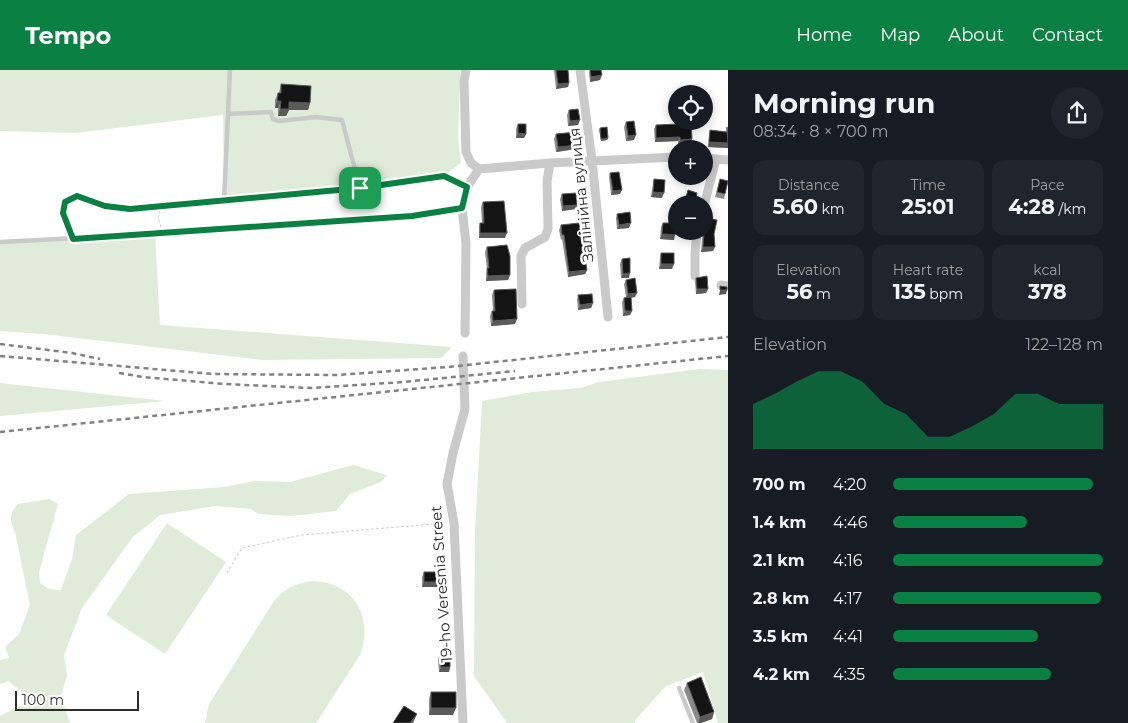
<!DOCTYPE html>
<meta charset="utf-8">
<style>
body{margin:0;font-family:Montserrat,sans-serif;background:#20242c;color:#f1f3f6;height:100vh;display:flex;flex-direction:column;font-size:19px;white-space:nowrap}
*{box-sizing:border-box;margin:0}
p{font-size:16px;color:#9ea1a6}
.icon{flex:none;width:28px;height:28px;fill:none;stroke:currentColor;stroke-width:2;stroke-linecap:round;stroke-linejoin:round}
.map{position:relative;flex:1;overflow:hidden}
.panel{display:flex;flex-direction:column;background:#171b24;width:400px}
.panel>*{flex:none}
.controls{position:absolute;left:668px;top:15px;display:grid;gap:10px}
.controls a{display:grid;place-items:center;width:45px;height:45px;border-radius:50%;background:#171b24;box-shadow:0 2px 12px #0003;font-size:25px}
.scale{position:absolute;left:15px;bottom:12px;width:124px;box-sizing:border-box;padding-left:5px;border:2px solid #2d2d2d;border-top:0;font-size:14px;line-height:18px;white-space:nowrap;color:#2d2d2d;-webkit-text-stroke:4px #fff;paint-order:stroke}
.pin{position:absolute;display:grid;place-items:center;width:42px;height:42px;color:#fff;margin:-21px;border-radius:10px;box-shadow:0 2px 8px #0006}
.round{display:grid;place-items:center;flex:none;width:52px;height:52px;border-radius:26px;background:#20242c}
.overview{display:flex;align-items:center;justify-content:space-between;height:85px;padding:0 25px}
h1{font-size:28px;font-weight:700;line-height:38px}
.metrics{display:grid;grid-template-columns:repeat(3,1fr);gap:8px;height:85px;padding:5px 25px}
.metrics div{display:grid;align-content:center;border-radius:12px;background:#20242c;text-align:center}
.metrics b{font-size:21px;font-weight:700}
.metrics small{font-size:14px;font-weight:400}
.metrics p{font-size:14px}
.chart{height:140px;padding:10px 25px}
.chart p{display:flex;justify-content:space-between}
.chart svg{width:100%;height:90px;margin-top:5px;fill:#0b8043;opacity:.7}
ul{padding:0 25px;list-style:none;font-size:16px}
li{display:grid;grid-template-columns:80px 60px 1fr;align-items:center;height:38px}
li i{height:12px;border-radius:6px;background:#0b8043}
header{display:flex;align-items:center;gap:30px;box-sizing:border-box;height:70px;padding:0 25px;background:#0b8043;color:#fff}
header strong{font-size:24px}
nav{display:flex;gap:28px;margin-inline-start:auto;font-size:18px}
main{display:flex;flex:1;min-height:0}
.map>svg:first-child{display:block}
.green{fill:#e1ebda}
.lines{fill:none;stroke-linecap:round;stroke-linejoin:round}
.path{stroke:#cacaca;stroke-width:1;stroke-dasharray:2.5 2.5;stroke-linecap:butt}
.service{stroke:#cacaca;stroke-width:4.5}
.minor{stroke:#cacaca;stroke-width:9}
.rail{stroke:#828282;stroke-width:2.5;stroke-dasharray:5 4;stroke-linecap:butt}
.wall{fill:#8a8a8a}
.shaded-wall{fill:#5a5a5a}
.building{fill:#141414;stroke:#5a5a5a}
.route-casing{stroke:#fff;stroke-width:10}
.route{stroke:#0b8043;stroke-width:6}
.labels{text-anchor:middle;dominant-baseline:central;stroke-width:5;stroke-linejoin:round;paint-order:stroke}
.street-label{font-size:15px;fill:#2d2d2d;stroke:#fff}
</style>
<header>
<strong>Tempo</strong>
<nav><a>Home</a><a>Map</a><a>About</a><a>Contact</a></nav>
</header>
<main>
<div class="map">
<svg width="728" height="653" viewBox="0 0 728 653">
<rect width="100%" height="100%" fill="#fff"/>
<path class="green" d="M0 0H461L460 7 458 67 461 93 444 106 360 118 224 131 223 45 75 63 0 61Z
M155 164 160 255 452 277 441 288 262 290 44 264 0 261V172Z
M699 299 728 300V653H718L703 602 666 616 636 649 635 653H507L474 606 475 462 482 331 532 322 580 318 599 312Z
M0 313 166 331 0 346Z
M353 395 387 405 381 412 350 424 336 441 291 446 259 444 251 439 215 436 160 445 132 468 82 538 64 585 67 606 61 626 70 653H0V646L24 634V623L8 611 0 614V590L9 588 5 577 19 564 30 535 15 462C9 450 9 444 18 434L49 429 58 434 39 502 40 513 49 519 61 520 72 489 76 465 129 424 224 417 255 411 290 412Z
M167 453 226 492 165 584 106 545Z
M312 511C354 512 374 547 360 585L316 653H205L209 634 274 531C284 519 296 513 312 511Z"/>
<g class="lines">
<path class="path" d="M161 157 158 148 161 137
M70 162 63 143 65 132 77 126 105 136 130 139 219 131
M227 503 242 478 302 465 446 453"/>
<path class="service" d="M230 0 224 131 360 118 444 106 467 117
M228 44 271 42 273 49 279 51 316 47 342 50 360 118
M0 172 155 164 412 146 462 138
M679 618 693 653"/>
<path class="minor" d="M466 0 464 11 466 82 471 93 479 99
M580 0 592 90 608 247
M704 88 728 90
M479 99 550 93 676 87
M704 136 716 89
M695 206V183L697 161
M721 215 728 216
M522 234 521 186 525 178 545 167 548 159 547 111 550 93
M465 263 466 173 462 138 467 117 479 99
M463 286 465 339 453 383 447 414 454 453 463 653"/>
<path class="rail" d="M0 274 72 283 100 289
M0 286 213 304 337 305 448 297 728 267
M119 303 143 307 224 314 311 318 403 312 515 301
M0 362 728 286"/>
</g>
<path class="wall" d="M554 0H568L569 13 568 17 556 19Z
M590 0H601L600 10 590 12 589 3Z
M281 14 310 33 308 40H289L286 46H278V38H275V30L278 23H279Z
M569 40 578 55 568 56 567 45Z
M678 51 690 73 678 74V71L655 72 654 59 656 55 677 54Z
M626 52 634 70 626 71 624 57Z
M518 54 526 64 524 68H516V59Z
M727 57 728 78 708 77 709 65 710 60 726 62Z
M600 58 608 68 607 70 601 71 599 60Z
M556 64 578 75 576 79 556 82 554 69Z
M610 103 620 124 611 125 609 107Z
M654 109 662 128 651 127 653 114Z
M720 109 725 124 724 129 715 127Z
M688 120 697 123 695 134H684Z
M562 124 577 135 576 139 562 141 560 129Z
M483 132 505 168H479V157L480 153H482L481 137Z
M617 144 629 158 617 159 616 148Z
M705 148 714 164 713 181 701 182 703 161H704V151Z
M663 153 674 170 660 169 661 157Z
M561 155 587 200 585 204 568 207 562 169 561 170 559 160Z
M487 177 510 205 508 210 486 211V203L487 199 485 182Z
M661 183 672 199H659L660 188Z
M622 189 629 208H621L620 194Z
M696 208 708 219 706 223 696 224 695 212Z
M626 210 635 227 631 228 632 241 630 245 623 246 622 232 624 228 626 227 624 214Z
M494 220 515 254 491 256 490 246 492 241H493L492 225Z
M578 225 593 233 591 238 578 240 577 230Z
M424 502 443 512 441 517H422V507Z
M440 584 450 597 449 602H439L438 589Z
M687 613 714 642 712 649 701 653H697L684 620Z
M431 622 453 645H429V629Z"/>
<path class="shaded-wall" d="M602 5 600 10 590 12 591 7Z
M569 13 568 17 556 19 558 14Z
M277 31H281L278 38H275Z
M289 32 310 33 308 40H289L286 46H278L280 39Z
M580 50 578 55 568 56 570 51Z
M518 63 526 64 524 68H516Z
M636 65 634 70 626 71 628 66Z
M680 67 678 71 655 72 656 68Z
M608 68 607 70 601 71V69Z
M692 69 690 73 678 74 680 70Z
M709 72 728 73V78L708 77Z
M578 75 576 79 556 82 558 77Z
M622 120 620 124 611 125 613 121Z
M653 122 664 123 662 128 651 127Z
M577 135 576 139 562 141 563 136Z
M631 153 629 158 617 159 619 155Z
M480 163H507L505 168H479Z
M662 164 675 165 674 170 660 169Z
M703 177H715L713 181 701 182Z
M661 194H674L672 199H659Z
M587 200 585 204 568 207 569 202Z
M630 203 629 208H621L623 204Z
M510 205 508 210 486 211 488 206Z
M697 219H708L706 223 696 224Z
M720 220H727L726 224 719 225Z
M637 223 635 227 626 228 628 224Z
M593 233 591 238 578 240 580 235Z
M625 241H632L630 245 623 246Z
M517 249 515 254 491 256 493 251Z
M424 512H443L441 517H422Z
M441 597H450L449 602H439Z
M431 638H456L453 645H429Z
M714 642 712 649 701 653H698L700 647Z
M417 644 413 653H410Z"/>
<path class="building" d="M556 0H568L569 13 558 14Z
M590 0H601L602 5 591 7Z
M281 14 311 16 310 33 289 32V39H280L281 31H277L278 23H281Z
M578 39 580 50 570 51 569 40Z
M634 51 636 65 628 66 626 52Z
M678 51H691L692 69 680 70V67L656 68V55L678 54Z
M518 54H526V64L518 63Z
M607 57 608 68 601 69 600 58Z
M727 57 728 73 709 72 710 60 727 62Z
M576 62 578 75 558 77 556 64Z
M619 102 622 120 613 121 610 103Z
M654 109 665 110 664 123 653 122Z
M720 109 728 111 725 124 717 122Z
M688 120 697 123 695 133 685 131Z
M576 123 577 135 563 136 562 124Z
M504 131 507 163H480V153H484L483 132Z
M630 142 631 153 619 155 617 144Z
M705 148 717 150 714 164 715 177H703Z
M579 153 587 200 569 202 564 165H562L561 155Z
M663 153H676L675 165 662 164Z
M507 175 510 186V205L488 206 487 198H489L487 177Z
M661 183H674V194H661Z
M630 188V203L623 204 622 189Z
M707 206 708 219H697L696 208Z
M635 208 637 223 628 224 626 210Z
M720 216 727 217V220H720Z
M516 219 517 249 493 251 492 241H495L494 220Z
M592 224 593 233 580 235 578 225Z
M631 227 632 241H625L624 228Z
M424 502H443V512H424Z
M440 584H450V597H441Z
M701 607 714 642 700 647 687 613Z
M431 622H456V638H431Z
M404 636 417 644 410 653H393Z"/>
<g class="lines">
<g class="route-casing">
<path id="route" d="M444 106 467 117 462 138 412 146 73 169 63 143 65 132 77 126 105 136 130 139 360 118Z"/>
</g>
<use href="#route" class="route"/>
</g>
<g class="labels">
<g class="street-label">
<text transform="translate(581 125) rotate(-96)">Залінійна вулиця</text>
<text transform="translate(441 514) rotate(-94)">19-ho Veresnia Street</text>
</g>
</g>
</svg>
<div class="controls">
<a><svg class="icon" aria-label="locate" viewBox="0 0 24 24"><circle cx="12" cy="12" r="6"/><path d="M12 2v4M12 18v4M2 12h4M18 12h4"/></svg></a>
<a>+</a>
<a>−</a>
</div>
<div class="scale">100 m</div>
<div class="pin" style="left:360px;top:118px;background:#1e9e55"><svg class="icon" aria-label="arrive" viewBox="0 0 24 24"><path d="M6 21V4h12l-3 4 3 4H6"/></svg></div>
</div>
<section class="panel">
<div class="overview"><div><h1>Morning run</h1><p>08:34 · 8 × 700 m</p></div><a class="round"><svg class="icon" aria-label="share" viewBox="0 0 24 24"><path d="M12 15V3M7 8l5-5 5 5M5 13v7h14v-7"/></svg></a></div>
<div class="metrics">
<div><p>Distance</p><b>5.60<small> km</small></b></div>
<div><p>Time</p><b>25:01</b></div>
<div><p>Pace</p><b>4:28<small> /km</small></b></div>
</div>
<div class="metrics">
<div><p>Elevation</p><b>56<small> m</small></b></div>
<div><p>Heart rate</p><b>135<small> bpm</small></b></div>
<div><p>kcal</p><b>378</b></div>
</div>
<div class="chart"><p><span>Elevation</span>122–128 m</p>
<svg viewBox="0 0 160 44" preserveAspectRatio="none"><path d="M0 44V22L10 17L20 11L30 6L40 6L50 11L60 22L70 27L80 38L90 38L100 33L110 27L120 17L130 17L140 22L150 22L160 22V44z"/></svg>
</div>
<ul>
<li><b>700 m</b>4:20<i style="width:95%"></i></li>
<li><b>1.4 km</b>4:46<i style="width:64%"></i></li>
<li><b>2.1 km</b>4:16<i style="width:100%"></i></li>
<li><b>2.8 km</b>4:17<i style="width:99%"></i></li>
<li><b>3.5 km</b>4:41<i style="width:69%"></i></li>
<li><b>4.2 km</b>4:35<i style="width:75%"></i></li>
</ul>
</section>
</main>
